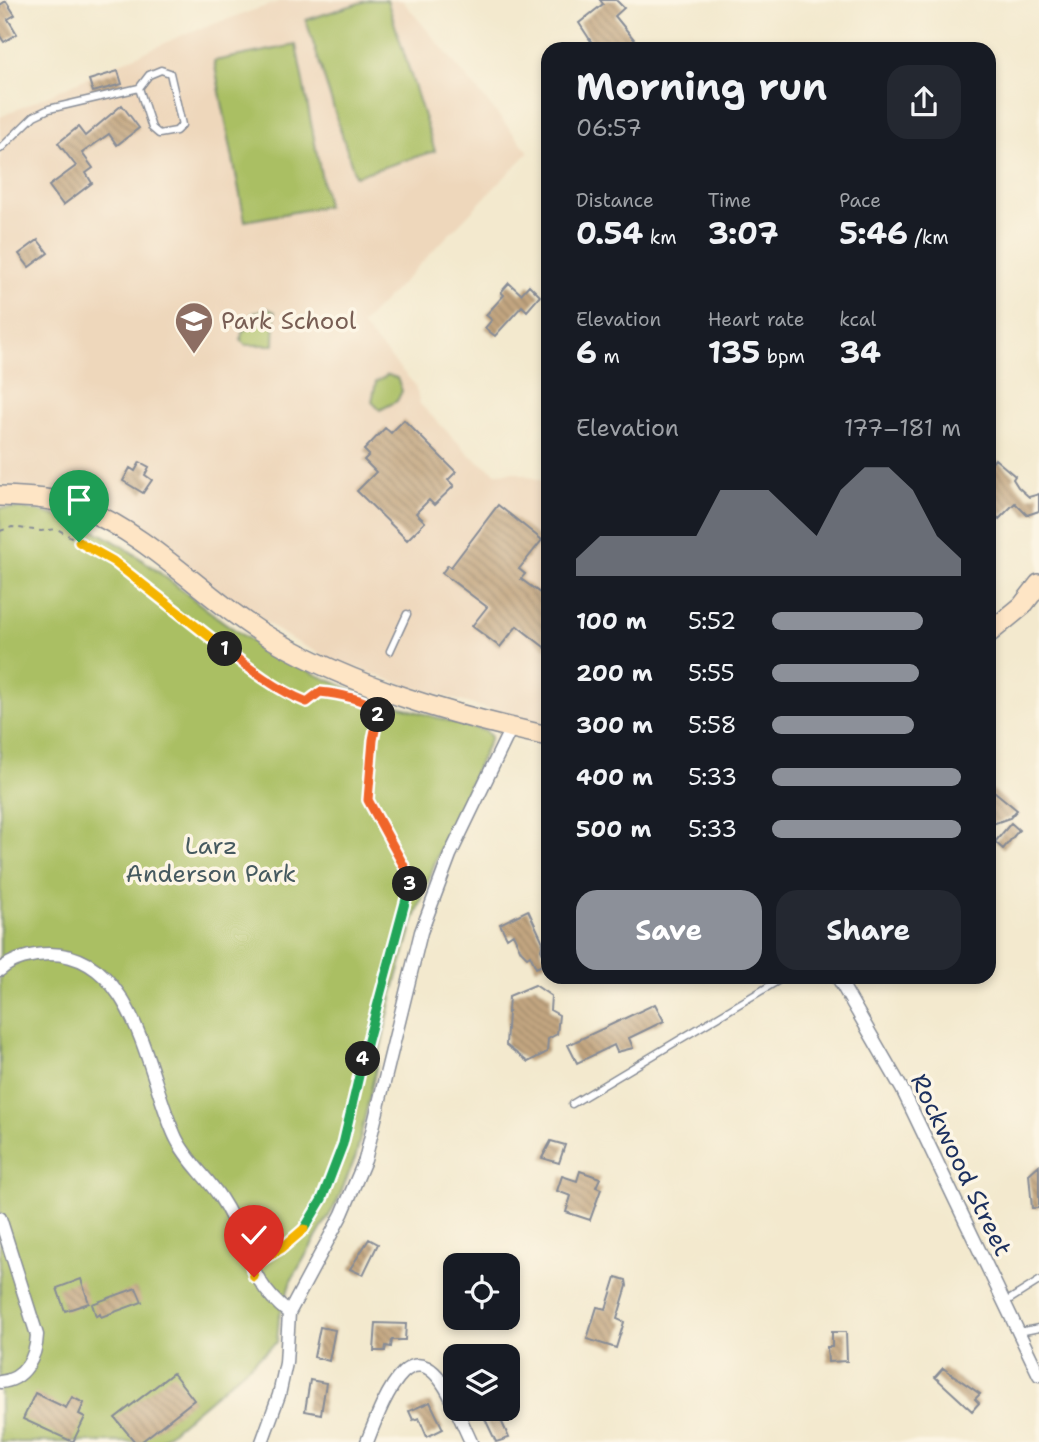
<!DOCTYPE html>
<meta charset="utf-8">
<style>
body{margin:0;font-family:"Shantell Sans",sans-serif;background:#242831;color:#f1f3f6;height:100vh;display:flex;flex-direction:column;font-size:26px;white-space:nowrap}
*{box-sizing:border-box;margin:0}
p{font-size:23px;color:#9ea1a6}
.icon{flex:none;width:38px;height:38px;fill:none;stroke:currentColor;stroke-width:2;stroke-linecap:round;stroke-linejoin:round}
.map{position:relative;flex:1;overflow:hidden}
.drawer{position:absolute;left:541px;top:42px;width:455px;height:942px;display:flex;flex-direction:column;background:#171b24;border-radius:21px;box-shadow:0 4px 10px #0003}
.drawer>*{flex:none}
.tools{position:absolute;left:443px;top:1253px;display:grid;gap:14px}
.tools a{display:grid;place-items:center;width:77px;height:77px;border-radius:14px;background:#171b24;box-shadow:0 4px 10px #0003;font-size:35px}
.pin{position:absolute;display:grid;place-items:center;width:60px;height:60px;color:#fff;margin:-72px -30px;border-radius:50% 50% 50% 0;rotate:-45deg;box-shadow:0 0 7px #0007}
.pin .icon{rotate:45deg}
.km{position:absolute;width:35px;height:35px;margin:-18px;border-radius:50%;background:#222;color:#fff;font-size:19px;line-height:35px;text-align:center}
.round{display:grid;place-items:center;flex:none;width:74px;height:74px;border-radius:21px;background:#242831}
.summary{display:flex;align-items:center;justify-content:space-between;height:119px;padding:0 35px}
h1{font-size:38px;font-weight:700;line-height:52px}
.figures{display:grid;grid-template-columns:repeat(3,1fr);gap:10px;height:119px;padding:7px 35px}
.figures div{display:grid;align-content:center}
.figures b{font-size:30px;font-weight:700}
.figures small{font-size:19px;font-weight:400}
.figures p{font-size:19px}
.chart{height:196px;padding:14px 35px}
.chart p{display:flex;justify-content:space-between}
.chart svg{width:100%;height:126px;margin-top:7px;fill:#8c9099;opacity:.7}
.button{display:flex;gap:14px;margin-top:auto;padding:14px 35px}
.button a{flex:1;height:80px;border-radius:21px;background:#8c9099;color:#fff;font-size:28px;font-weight:700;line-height:80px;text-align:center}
.button a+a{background:#242831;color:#f1f3f6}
ul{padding:0 35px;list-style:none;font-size:23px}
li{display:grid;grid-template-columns:112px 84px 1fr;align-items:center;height:52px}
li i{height:18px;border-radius:9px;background:#8c9099}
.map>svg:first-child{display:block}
.built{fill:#eed7bb}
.park{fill:#aabf64;stroke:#627761;stroke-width:2}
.building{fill:url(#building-back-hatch)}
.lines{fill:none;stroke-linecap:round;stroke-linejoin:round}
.service-casing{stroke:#878c96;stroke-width:9}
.minor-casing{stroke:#878c96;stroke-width:15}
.secondary-casing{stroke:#878c96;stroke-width:22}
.path{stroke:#878c96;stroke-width:2;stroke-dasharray:5 5;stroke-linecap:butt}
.service{stroke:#fff;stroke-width:6}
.minor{stroke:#fff;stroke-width:12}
.secondary{stroke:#fee5c5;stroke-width:19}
.split-1-casing{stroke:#fff;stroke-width:14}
.split-2-casing{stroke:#fff;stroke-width:14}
.split-3-casing{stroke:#fff;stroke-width:14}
.split-4-casing{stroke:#fff;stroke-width:14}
.split-5-casing{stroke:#fff;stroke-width:14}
.split-6-casing{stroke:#fff;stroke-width:14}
.split-1{stroke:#f5b400;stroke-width:9}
.split-2{stroke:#f0652b;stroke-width:9}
.split-3{stroke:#f0652b;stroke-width:9}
.split-4{stroke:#22a559;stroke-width:9}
.split-5{stroke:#22a559;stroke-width:9}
.split-6{stroke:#f5b400;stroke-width:9}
.labels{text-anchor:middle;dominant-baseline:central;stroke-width:7;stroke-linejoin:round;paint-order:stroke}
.education-label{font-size:24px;fill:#785e54;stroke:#fcf5e5;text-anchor:start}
.park-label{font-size:24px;fill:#465a60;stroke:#fcf5e5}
.street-label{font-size:24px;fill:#1b2f5e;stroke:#fcf5e5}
</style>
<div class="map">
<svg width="1039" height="1442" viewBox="0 0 1039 1442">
<defs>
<pattern id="building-back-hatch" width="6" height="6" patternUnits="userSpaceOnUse" patternTransform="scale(1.75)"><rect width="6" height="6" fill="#c3a680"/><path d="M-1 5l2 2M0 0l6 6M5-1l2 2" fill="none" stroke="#9e886c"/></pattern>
</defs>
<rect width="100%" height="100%" fill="#fcf5e5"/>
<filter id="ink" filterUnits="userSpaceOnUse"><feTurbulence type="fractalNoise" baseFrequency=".0143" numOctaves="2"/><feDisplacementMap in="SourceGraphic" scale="14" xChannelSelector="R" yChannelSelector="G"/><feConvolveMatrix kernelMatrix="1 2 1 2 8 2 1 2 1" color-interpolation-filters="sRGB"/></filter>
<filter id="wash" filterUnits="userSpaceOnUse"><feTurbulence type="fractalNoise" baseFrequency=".00686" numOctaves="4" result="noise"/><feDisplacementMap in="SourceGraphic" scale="28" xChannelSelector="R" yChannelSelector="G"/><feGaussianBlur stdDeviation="1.57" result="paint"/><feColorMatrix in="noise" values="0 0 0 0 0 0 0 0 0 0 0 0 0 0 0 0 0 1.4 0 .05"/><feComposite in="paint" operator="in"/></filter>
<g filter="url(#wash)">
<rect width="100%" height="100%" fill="#f3e9ce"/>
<path class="built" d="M284 0H402L529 152 361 325 415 385 420 404 471 456 496 473 516 472 548 483V726L401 684 326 657 291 639 227 597 114 513 61 492 0 485V117L187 33Z"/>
<path class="park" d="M369 0H387L435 151 355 176 306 20Z
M296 45 327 206 245 221 214 61Z
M266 308 275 312 274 345H245L241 340 242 332 252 324V314Z
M388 375 397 378 402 391 397 401 380 410 372 402 376 382Z
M0 508C114 507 175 599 267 650 337 689 409 711 486 731L491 737 437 857 412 926 394 989 356 1156 337 1202 291 1281 279 1318 277 1342 159 1442H0Z"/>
<g id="blocks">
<path class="building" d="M600 0H616L624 8 615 16 642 49H596L579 23 603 4Z
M6 1 15 15 8 19 17 34 4 42 0 36V5Z
M118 71 122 84 93 92 89 80Z
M122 105 139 128 117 145 109 134 82 153 93 168 86 173 92 183 63 205 49 186 76 166 58 143 78 127 85 136Z
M38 240 48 253 29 267 19 254Z
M509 283 521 294 529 285 540 296 527 311 522 306 495 336 485 328 492 320 486 315 504 295 501 292Z
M404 420 456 472 448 480 454 486 434 505 429 500 416 513 425 522 407 540 357 491 376 472 364 460 369 455 364 450 385 428 391 433Z
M995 459 1015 476 1013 479 1018 487 1029 497 1039 494V511L1027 515 1015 503 999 519 989 509V466Z
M140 462 149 467 145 475 152 480 143 493 123 481 130 468 135 471Z
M498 505 542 540 519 569 525 574 521 579 548 599V650L517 626 500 647 472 626 487 607 442 573 448 565 451 567Z
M989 787 1017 810 1010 818 989 825Z
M1011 823 1019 830 1003 849 995 842Z
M528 910 543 942 541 950 547 963 536 968 530 955 527 957 521 951 513 934 507 938 500 924Z
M535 985 551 996 550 1010 559 1015 557 1034 548 1039 547 1052 528 1062 506 1045 509 996Z
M655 1004 664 1021 629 1038 633 1048 617 1052 614 1045 577 1063 568 1045Z
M551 1141 565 1145 559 1163 542 1158Z
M1039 1165V1208H1032L1029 1174Z
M580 1171 600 1178 596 1187 601 1189 590 1220 566 1212 571 1196 557 1191 562 1176 577 1181Z
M369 1239 378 1244 363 1275 350 1269Z
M616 1277 626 1280 627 1286 617 1319 624 1322 616 1348 587 1339 597 1307 606 1309Z
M81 1279 89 1303 65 1311 57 1288Z
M136 1288 142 1302 101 1317 100 1314 96 1316 92 1304Z
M376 1323 406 1324 405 1340H392L391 1347 386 1346 385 1351H374Z
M320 1327 335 1330 329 1361 314 1357Z
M832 1332H846L847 1361 828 1362 827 1347H832Z
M943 1368 980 1394 975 1399 979 1403 972 1411 935 1377Z
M173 1373 194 1400 141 1442H135L115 1418Z
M310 1380 326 1383 321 1414 305 1411Z
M35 1393 66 1408 72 1397 84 1403 79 1414 85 1417 73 1442 23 1419Z
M430 1402 443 1429 427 1437 419 1418 413 1420 409 1411Z
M485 1409H496L509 1438 496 1442 485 1419 489 1417Z"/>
</g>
</g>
<g filter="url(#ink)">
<use href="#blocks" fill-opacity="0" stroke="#878c96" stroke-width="2"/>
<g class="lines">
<g class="service-casing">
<path id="service" d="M0 149 34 116 49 109 139 88 149 75 161 70 170 73 182 125 176 131 159 134 152 128 139 88
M390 651 407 614
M572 1104 786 976
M1004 1303 1039 1281
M1019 1332 1039 1328"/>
</g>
<g class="minor-casing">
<path id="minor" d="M0 970C12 959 33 954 49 954 137 954 147 1078 176 1138 187 1161 206 1176 220 1197 250 1242 244 1278 289 1313
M837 976 902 1089 1039 1375
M0 1218 37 1335C36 1357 25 1380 0 1382
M456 1409 471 1442
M262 1442 279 1395 286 1363 289 1313 342 1214 365 1160 421 932 450 855 511 728
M367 1442C385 1395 415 1317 455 1406"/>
</g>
<g class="secondary-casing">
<path id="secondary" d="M0 496C29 497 57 498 84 509 154 538 207 601 272 639 357 688 452 715 548 736
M989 633 1022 606 1039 584"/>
</g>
<path class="path" d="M0 531 12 527 41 531 57 529 113 561 249 668 307 702 320 692 363 701 377 708 379 713 373 740 368 800 411 879 373 1016 343 1144 312 1220 298 1236 265 1261"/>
<use href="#service" class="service"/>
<use href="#minor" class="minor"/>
<use href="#secondary" class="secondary"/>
</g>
</g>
<g class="lines" filter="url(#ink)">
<g class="split-1-casing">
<path id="split-1" d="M79 542 113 561 225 649"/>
</g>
<g class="split-2-casing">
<path id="split-2" d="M225 649C250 669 277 690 307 702L320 692C340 694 359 698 377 708L378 715"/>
</g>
<g class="split-3-casing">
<path id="split-3" d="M378 715 373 740 368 800 411 879 410 884"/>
</g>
<g class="split-4-casing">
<path id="split-4" d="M363 1059 410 884"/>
</g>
<g class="split-5-casing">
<path id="split-5" d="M304 1229 322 1199 343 1144 363 1059"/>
</g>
<g class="split-6-casing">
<path id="split-6" d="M254 1277 251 1266 282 1248 304 1229"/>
</g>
<use href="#split-1" class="split-1"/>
<use href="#split-2" class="split-2"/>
<use href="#split-3" class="split-3"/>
<use href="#split-4" class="split-4"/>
<use href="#split-5" class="split-5"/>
<use href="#split-6" class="split-6"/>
</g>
<defs>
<g id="school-pin" transform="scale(2.0125)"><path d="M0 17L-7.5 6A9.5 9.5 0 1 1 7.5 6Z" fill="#8d6e63" stroke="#fcf5e5"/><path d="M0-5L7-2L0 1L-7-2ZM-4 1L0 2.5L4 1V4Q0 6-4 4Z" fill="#fff"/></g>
</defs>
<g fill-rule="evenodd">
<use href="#school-pin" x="194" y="321"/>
</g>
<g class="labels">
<g class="education-label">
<text x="221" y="321">Park School</text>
</g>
<g class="park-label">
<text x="211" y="846">Larz<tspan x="211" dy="28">Anderson Park</tspan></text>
</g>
<g class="street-label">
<text transform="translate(961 1165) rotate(64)">Rockwood Street</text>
</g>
</g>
</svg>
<div class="tools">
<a><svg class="icon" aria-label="locate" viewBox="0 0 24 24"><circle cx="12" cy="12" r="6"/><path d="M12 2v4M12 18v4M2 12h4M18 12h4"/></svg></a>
<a><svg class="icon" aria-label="layers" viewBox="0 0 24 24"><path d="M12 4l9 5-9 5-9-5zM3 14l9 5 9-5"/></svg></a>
</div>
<div class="pin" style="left:79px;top:542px;background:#1e9e55"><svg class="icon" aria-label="arrive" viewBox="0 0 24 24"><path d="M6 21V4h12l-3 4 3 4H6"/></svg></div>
<div class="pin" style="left:254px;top:1277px;background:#d93025"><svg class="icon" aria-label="check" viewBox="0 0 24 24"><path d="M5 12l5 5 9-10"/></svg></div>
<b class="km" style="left:225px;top:649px">1</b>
<b class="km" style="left:378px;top:715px">2</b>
<b class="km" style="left:410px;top:884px">3</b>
<b class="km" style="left:363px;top:1059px">4</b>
<section class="drawer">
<div class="summary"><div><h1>Morning run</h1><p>06:57</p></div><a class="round"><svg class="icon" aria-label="share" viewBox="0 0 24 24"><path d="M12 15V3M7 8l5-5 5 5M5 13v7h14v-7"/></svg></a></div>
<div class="figures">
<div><p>Distance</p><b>0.54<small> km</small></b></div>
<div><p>Time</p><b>3:07</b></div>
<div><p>Pace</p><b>5:46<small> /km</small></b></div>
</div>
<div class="figures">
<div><p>Elevation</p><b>6<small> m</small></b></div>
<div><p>Heart rate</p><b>135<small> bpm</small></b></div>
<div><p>kcal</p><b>34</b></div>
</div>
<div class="chart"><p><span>Elevation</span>177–181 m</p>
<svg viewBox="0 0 160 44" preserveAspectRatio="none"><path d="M0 44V38L10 30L20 30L30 30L40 30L50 30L60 14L70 14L80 14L90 22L100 30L110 14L120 6L130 6L140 14L150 30L160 38V44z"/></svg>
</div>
<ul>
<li><b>100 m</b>5:52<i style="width:80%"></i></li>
<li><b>200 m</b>5:55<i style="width:78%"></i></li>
<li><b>300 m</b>5:58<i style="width:75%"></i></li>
<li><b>400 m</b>5:33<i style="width:100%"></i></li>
<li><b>500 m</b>5:33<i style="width:100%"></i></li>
</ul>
<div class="button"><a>Save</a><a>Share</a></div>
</section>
</div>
